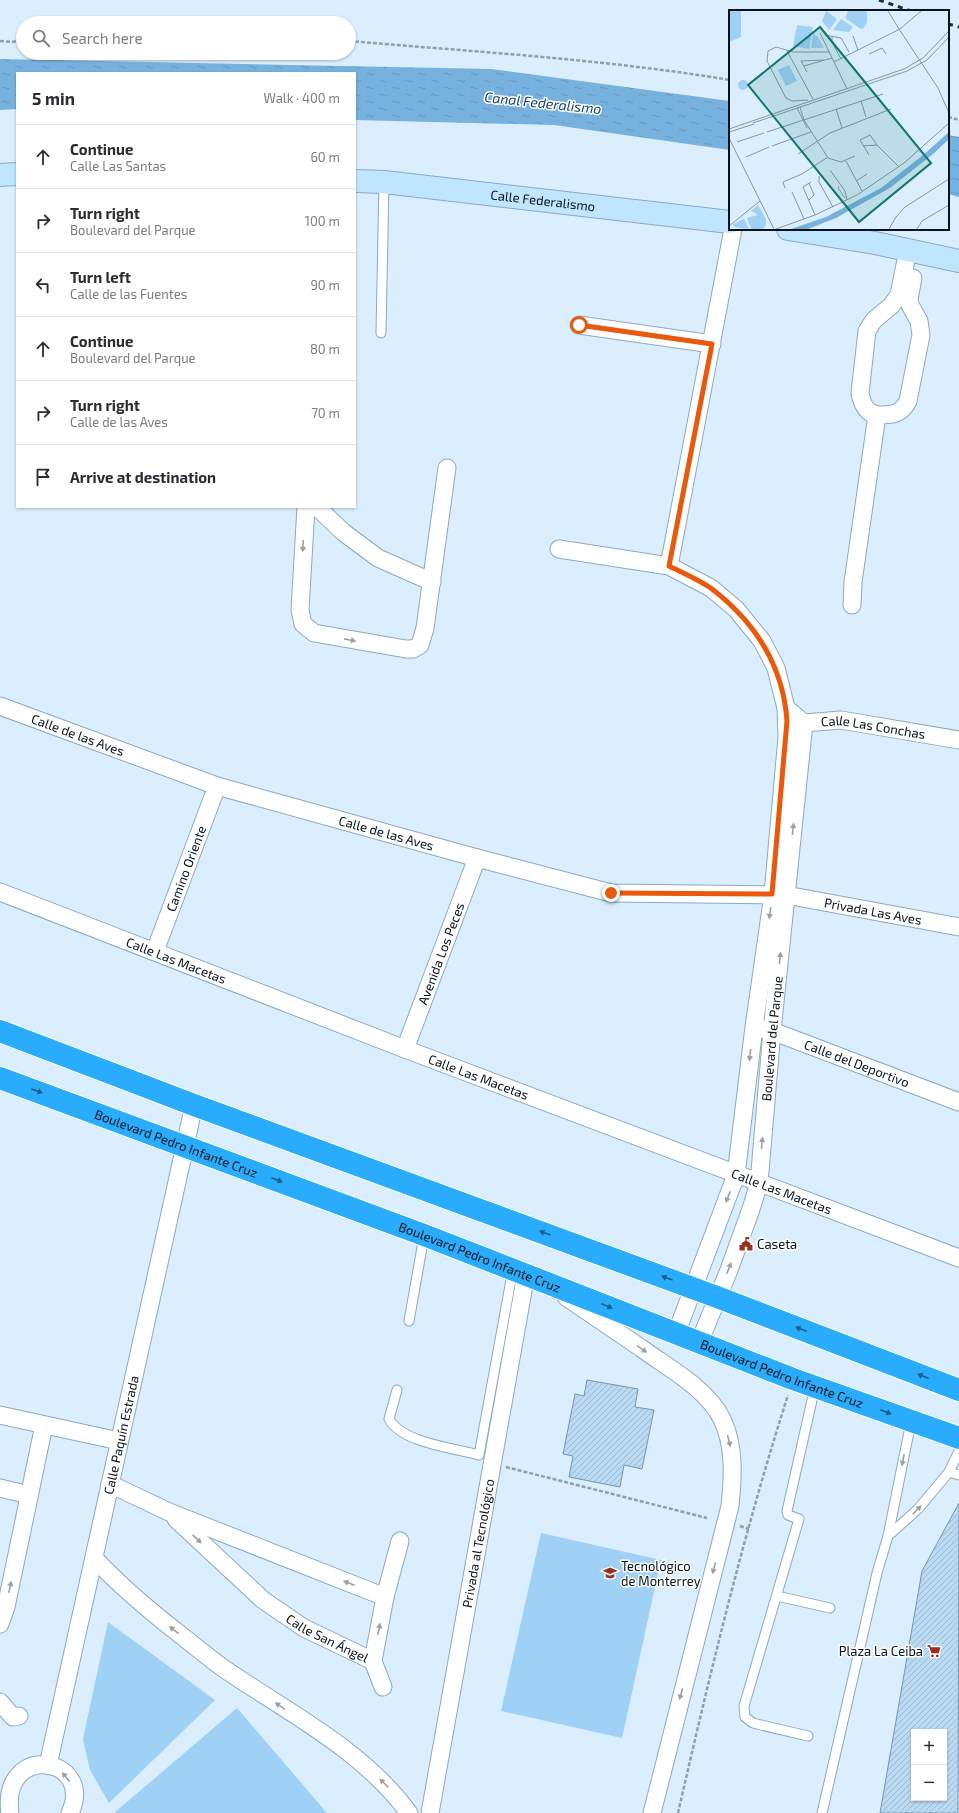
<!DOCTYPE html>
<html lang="en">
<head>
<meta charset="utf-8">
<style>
	:root { --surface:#fff; --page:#f2f2f3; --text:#2b2b33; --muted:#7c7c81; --line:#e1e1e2 }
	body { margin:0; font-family:"Exo 2",sans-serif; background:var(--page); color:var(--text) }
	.controls { position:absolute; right:12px; bottom:12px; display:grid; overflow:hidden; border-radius:0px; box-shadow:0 1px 3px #0004 }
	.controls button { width:36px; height:36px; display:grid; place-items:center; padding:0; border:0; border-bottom:1px solid var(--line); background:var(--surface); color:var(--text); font:20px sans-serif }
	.stop { position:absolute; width:12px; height:12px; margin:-9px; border:3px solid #ea580c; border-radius:50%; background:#fff }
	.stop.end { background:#ea580c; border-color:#fff; box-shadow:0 1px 4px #0008 }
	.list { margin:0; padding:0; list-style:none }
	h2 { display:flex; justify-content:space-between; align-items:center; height:52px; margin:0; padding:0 16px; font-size:17px }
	h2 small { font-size:13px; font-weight:400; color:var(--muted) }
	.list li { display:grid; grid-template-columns:26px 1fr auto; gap:12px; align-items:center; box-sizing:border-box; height:64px; padding:0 16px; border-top:1px solid var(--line) }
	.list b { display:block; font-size:15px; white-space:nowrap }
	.list p { margin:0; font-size:13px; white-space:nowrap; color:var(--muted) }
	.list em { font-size:13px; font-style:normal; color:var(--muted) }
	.icon { flex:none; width:22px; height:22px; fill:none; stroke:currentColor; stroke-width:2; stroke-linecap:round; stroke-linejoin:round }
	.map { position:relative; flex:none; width:959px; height:1813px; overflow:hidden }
	.search { position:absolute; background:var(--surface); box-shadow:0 1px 3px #0004; left:16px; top:16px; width:340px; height:44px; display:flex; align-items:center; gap:10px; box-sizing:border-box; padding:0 14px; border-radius:22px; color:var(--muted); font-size:15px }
	.panel { position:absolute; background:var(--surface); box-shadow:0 1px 3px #0004; left:16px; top:72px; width:340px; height:436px; border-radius:0px }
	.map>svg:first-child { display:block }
	.green { fill:#9fd0f6 }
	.water { fill:url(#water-ripples) }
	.building { fill:url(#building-hatch); stroke:#7594ac; fill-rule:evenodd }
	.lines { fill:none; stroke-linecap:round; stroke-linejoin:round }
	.lane-casing { stroke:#8aa9c2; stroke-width:11 }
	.street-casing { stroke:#8aa9c2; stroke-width:19 }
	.secondary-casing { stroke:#8aa9c2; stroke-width:24 }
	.highway-casing { stroke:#fff; stroke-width:24 }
	.path { stroke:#8f9fac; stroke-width:2.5; stroke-dasharray:4 2; stroke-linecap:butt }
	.lane { stroke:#fff; stroke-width:9 }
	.street { stroke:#fff; stroke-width:17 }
	.secondary { stroke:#bfe6fe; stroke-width:22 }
	.highway { stroke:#29acfb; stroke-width:22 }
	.rail { stroke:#222e37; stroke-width:3; stroke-dasharray:5 5; stroke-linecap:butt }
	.oneway { fill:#9ca0a3 }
	.oneway2 { fill:#185f8a }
	.route { stroke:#ea580c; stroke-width:5 }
	.labels { text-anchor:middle; stroke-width:3; stroke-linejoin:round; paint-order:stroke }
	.street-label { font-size:13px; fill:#07121a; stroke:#fff }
	.poi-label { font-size:13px; fill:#07121a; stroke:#fff; text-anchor:start }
	.water-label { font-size:14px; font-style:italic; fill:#154261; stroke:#fff }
	.inset-road { fill:none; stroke:#8696a3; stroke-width:1 }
	.view { fill:#0f766e; fill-opacity:0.15; stroke:#0f766e; stroke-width:2 }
	.inset-edge { fill:none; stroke:#07121a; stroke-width:2 }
</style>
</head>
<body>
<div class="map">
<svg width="959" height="1813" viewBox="0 0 959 1813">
	<defs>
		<pattern id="water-ripples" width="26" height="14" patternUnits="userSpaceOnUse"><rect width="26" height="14" fill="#77b2df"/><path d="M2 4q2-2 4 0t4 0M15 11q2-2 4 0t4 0" fill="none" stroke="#6598bf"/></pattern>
		<pattern id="building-hatch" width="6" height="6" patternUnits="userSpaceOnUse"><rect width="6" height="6" fill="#badaf3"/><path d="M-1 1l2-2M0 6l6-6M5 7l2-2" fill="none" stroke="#9ebad0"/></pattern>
	</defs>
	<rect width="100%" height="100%" fill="#dbeefe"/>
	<g class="green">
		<polygon points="541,1533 661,1560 622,1738 501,1711"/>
		<polygon points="108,1622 215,1700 109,1803 90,1770 83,1739"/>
		<polygon points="237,1708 327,1813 114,1813"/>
	</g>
	<g class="water">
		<polygon points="0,59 491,69 730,101 730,150 554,125 355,120 355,73 17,73 17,109 0,110"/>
		<polygon points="948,135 959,137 959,197 948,194"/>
	</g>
	<g class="building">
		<polygon points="587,1380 638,1389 635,1407 654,1410 642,1469 624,1465 620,1487 569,1477 573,1456 563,1454 575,1394 584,1396"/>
		<path d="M959,1503l-1,310h-78l42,-242zM914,1732h30v66h-30z"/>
	</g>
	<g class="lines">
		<g class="lane-casing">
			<g id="lane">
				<polyline points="381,333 384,182"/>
				<polyline points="409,1321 424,1236"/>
				<path d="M397,1390l-8,29c13,24 65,29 90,36l34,-186"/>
				<polyline points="949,1472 959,1451"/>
				<polyline points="888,1536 918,1509 949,1472 959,1475"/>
				<polyline points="777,1596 830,1608"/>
				<polyline points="808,1736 761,1725 753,1723 745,1717 744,1706 799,1519 788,1515 787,1511 815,1387"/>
				<polyline points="822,1813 877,1573 888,1536 911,1422"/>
			</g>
		</g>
		<g class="street-casing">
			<g id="street">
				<polyline points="579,325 712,344"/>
				<path d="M877,415c14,0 24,0 31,-14l13,-66 -2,-14 -9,-16 -1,-6 4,-21"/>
				<polyline points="306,507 300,610 303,624 314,633 406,649 413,649 420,645 425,628 447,468"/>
				<polyline points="317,507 343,532 378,558 432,582"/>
				<polyline points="559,549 669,566 711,588 736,609 762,641 776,668 786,708 787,737 773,894 754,1027 736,1175 676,1334"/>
				<polyline points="669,566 733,229"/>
				<path d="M852,605l1,-23 24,-167c-11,-2 -15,-11 -17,-22l7,-62 7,-11 17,-14 8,-11 9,-45"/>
				<path id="s1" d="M0,706l217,80 260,72 134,35 175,2 173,32"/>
				<path id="s2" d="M793,721l11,2 37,-3 118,20"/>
				<path id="s3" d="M0,892l405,157 554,209"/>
				<path id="s4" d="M155,951l62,-165"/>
				<path id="s5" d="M763,1029l9,2 187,71"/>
				<path id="s6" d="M405,1049l72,-191"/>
				<path d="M566,1297c25,17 50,34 75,51 27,20 66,40 81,71 13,27 11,58 8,87l-78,307"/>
				<path id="s7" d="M699,1343l30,-73 22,-61 8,-26 13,-152 32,-308 -18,-15"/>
				<polyline points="0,1415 119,1441"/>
				<polyline points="110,1484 169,1512 385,1597"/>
				<polyline points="0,1488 29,1495"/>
				<path id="s8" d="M176,1519l87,81 41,28 69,33"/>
				<path d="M94,1558c27,29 57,54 88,78 14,11 27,22 41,32 64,44 139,81 186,145"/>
				<polyline points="0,1624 6,1607 44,1425"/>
				<polyline points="373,1661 385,1597 400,1541"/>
				<polyline points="373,1661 383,1687"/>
				<polyline points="0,1702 13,1717 19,1716"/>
				<path id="s9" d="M48,1765l146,-660"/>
				<path d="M10,1813c-10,-71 86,-57 60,0"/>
				<path id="s10" d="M430,1813l96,-539"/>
			</g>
		</g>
		<g class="secondary-casing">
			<g id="secondary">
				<polyline points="0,175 17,174"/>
				<path id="s11" d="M355,181l29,1 346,40"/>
				<polyline points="788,229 875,243 959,261"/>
			</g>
		</g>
		<g class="highway-casing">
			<g id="highway">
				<polyline points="0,1031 194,1105 717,1297 959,1390"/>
				<path id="s12" d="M0,1078l424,157 369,144 166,59"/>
			</g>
		</g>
		<g class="path">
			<polyline points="0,41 12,42 23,40"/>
			<path d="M349,41c127,11 255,18 381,39"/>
			<polyline points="948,117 959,120"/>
			<polyline points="506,1467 707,1518"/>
			<polyline points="740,1526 749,1529"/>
			<path d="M678,1813c32,-140 66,-281 110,-418"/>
		</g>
		<use href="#lane" class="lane"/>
		<use href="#street" class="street"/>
		<use href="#secondary" class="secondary"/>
		<use href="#highway" class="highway"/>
		<g class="rail">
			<polyline points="879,0 911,11"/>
			<polyline points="948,24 959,27"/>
		</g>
	</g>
	<defs><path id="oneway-solid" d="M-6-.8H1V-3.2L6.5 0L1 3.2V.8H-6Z"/></defs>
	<g class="oneway">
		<use href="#oneway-solid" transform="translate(303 546) rotate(93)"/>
		<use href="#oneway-solid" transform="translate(350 640) rotate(11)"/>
		<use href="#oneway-solid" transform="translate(793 829) rotate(-84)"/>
		<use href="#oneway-solid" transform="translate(770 913) rotate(98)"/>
		<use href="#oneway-solid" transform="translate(780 958) rotate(-84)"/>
		<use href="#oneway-solid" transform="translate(750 1055) rotate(97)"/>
		<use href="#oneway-solid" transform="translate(762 1143) rotate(-85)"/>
		<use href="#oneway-solid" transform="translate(728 1197) rotate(111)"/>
		<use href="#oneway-solid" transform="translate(729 1268) rotate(-69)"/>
		<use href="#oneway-solid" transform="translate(642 1349) rotate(35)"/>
		<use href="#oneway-solid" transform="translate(729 1441) rotate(76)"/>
		<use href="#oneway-solid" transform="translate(903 1460) rotate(101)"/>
		<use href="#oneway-solid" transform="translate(917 1510) rotate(-46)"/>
		<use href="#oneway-solid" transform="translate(197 1539) rotate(44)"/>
		<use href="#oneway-solid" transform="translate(714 1568) rotate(105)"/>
		<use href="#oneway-solid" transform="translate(349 1583) rotate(-159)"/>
		<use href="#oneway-solid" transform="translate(10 1587) rotate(-78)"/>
		<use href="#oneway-solid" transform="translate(379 1629) rotate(-79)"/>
		<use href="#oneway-solid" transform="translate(174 1630) rotate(-142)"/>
		<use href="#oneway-solid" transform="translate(681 1694) rotate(105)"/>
		<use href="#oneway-solid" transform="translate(280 1706) rotate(-146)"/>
		<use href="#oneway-solid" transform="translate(66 1777) rotate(-130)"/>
		<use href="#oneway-solid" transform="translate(384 1783) rotate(-135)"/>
	</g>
	<g class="oneway2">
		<use href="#oneway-solid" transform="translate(37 1091) rotate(20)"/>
		<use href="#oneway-solid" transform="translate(277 1180) rotate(21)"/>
		<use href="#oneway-solid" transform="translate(545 1233) rotate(-160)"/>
		<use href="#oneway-solid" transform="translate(667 1278) rotate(-160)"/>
		<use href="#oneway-solid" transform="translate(607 1306) rotate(22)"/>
		<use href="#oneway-solid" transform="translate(801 1329) rotate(-159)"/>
		<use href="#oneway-solid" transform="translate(923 1376) rotate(-159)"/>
		<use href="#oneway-solid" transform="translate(886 1412) rotate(21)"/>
	</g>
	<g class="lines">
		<path class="route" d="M579,325l133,19 -43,222c14,7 31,14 43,23 44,34 71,76 75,132l-15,173 -161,-1"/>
	</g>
	<defs>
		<g id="civic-bare" transform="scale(1.08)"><path d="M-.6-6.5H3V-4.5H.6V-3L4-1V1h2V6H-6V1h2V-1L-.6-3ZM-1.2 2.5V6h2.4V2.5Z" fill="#9a301e" stroke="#fff" stroke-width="2.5" paint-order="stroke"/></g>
		<g id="university-bare" transform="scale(1.08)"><path d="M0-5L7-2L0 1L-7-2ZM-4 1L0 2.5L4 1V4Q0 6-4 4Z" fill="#9a301e" stroke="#fff" stroke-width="2.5" paint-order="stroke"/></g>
		<g id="supermarket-bare" transform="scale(1.08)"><path d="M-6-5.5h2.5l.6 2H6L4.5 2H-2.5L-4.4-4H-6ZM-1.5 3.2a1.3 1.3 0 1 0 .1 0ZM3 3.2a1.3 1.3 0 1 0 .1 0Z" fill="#9a301e" stroke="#fff" stroke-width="2.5" paint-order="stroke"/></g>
	</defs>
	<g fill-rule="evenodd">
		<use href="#civic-bare" x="746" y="1244"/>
		<use href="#university-bare" x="610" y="1573"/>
		<use href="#supermarket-bare" x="934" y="1651"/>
	</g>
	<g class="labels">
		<g class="street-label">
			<text dy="5" stroke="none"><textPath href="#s11" startOffset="189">Calle Federalismo</textPath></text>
			<text dy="5" stroke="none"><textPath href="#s2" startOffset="81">Calle Las Conchas</textPath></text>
			<text dy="5" stroke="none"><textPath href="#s1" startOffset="83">Calle de las Aves</textPath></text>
			<text dy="5" stroke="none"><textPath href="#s1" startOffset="407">Calle de las Aves</textPath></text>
			<text dy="5" stroke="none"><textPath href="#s4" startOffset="88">Camino Oriente</textPath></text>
			<text dy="5" stroke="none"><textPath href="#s1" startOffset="903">Privada Las Aves</textPath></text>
			<text dy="5" stroke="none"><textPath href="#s6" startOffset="102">Avenida Los Peces</textPath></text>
			<text dy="5" stroke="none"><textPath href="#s3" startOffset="189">Calle Las Macetas</textPath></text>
			<text dy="5" stroke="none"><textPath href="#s7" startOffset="316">Boulevard del Parque</textPath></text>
			<text dy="5" stroke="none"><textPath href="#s5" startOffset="100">Calle del Deportivo</textPath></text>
			<text dy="5" stroke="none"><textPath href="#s3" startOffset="513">Calle Las Macetas</textPath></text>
			<text dy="5" stroke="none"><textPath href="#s12" startOffset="188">Boulevard Pedro Infante Cruz</textPath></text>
			<text dy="5" stroke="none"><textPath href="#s3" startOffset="837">Calle Las Macetas</textPath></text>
			<text dy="5" stroke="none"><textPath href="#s12" startOffset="512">Boulevard Pedro Infante Cruz</textPath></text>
			<text dy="5" stroke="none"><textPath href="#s12" startOffset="836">Boulevard Pedro Infante Cruz</textPath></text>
			<text dy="5" stroke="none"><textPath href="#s9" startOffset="338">Calle Paquín Estrada</textPath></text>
			<text dy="5" stroke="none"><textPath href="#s10" startOffset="274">Privada al Tecnológico</textPath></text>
			<text dy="5" stroke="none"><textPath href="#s8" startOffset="194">Calle San Ángel</textPath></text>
		</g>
		<g class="poi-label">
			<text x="757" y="1249">Caseta</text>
			<text x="621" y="1571">Tecnológico<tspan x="621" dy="15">de Monterrey</tspan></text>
			<text x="923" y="1656" text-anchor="end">Plaza La Ceiba</text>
		</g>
		<g class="water-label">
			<text transform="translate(543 103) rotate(6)" y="5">Canal Federalismo</text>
		</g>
	</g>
	<g transform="translate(729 10)">
		<rect width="220" height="220" fill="#dbeefe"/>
		<path d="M0,1h12v26l-12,5zM97,1l11,8 -8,11 -7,-9zM119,1h19v11l-3,6 -3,1 -16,-11zM112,9l12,8 -4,5 -16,-2zM68,15l16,2 -4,22 -16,-3zM84,24l5,3 6,11h-13zM60,55l8,16 -11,5 -8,-16zM9 75a5 5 0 1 1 10 0a5 5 0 1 1-10 0ZM29,195l8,14v6l-3,4h-12l-4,-11 11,-3 -7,-4zM15,209l5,10 -15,-2 -1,-3z" fill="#9fd0f6"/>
		<path d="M220,122v7l-16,15 -43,34 -54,30 -28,11h-17l35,-12 55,-29 41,-32z" fill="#77b2df"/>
		<path class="inset-road" d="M159,1l11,18M170,19l39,59 11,25M91,23l27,56M96,25l16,3 8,14M103,26v6l9,17M124,26l5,14M58,41l26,48M140,44l13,-6 4,6M72,51l23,-1M72,51l6,11M105,52l66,-33 21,-18M75,56l28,-8M79,90l-16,1 -6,-3 -19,-37 1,-10 8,-4 17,5h36M132,91l5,16M71,97l4,13 24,38 13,4 14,-6M68,98l10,20M107,99l6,19M24,113l154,-52 20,-11 22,-23M0,119l175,-60 19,-11 26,-27M0,122l25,-8M38,122l116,-38M0,128l45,91M8,132l27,-9M43,136l39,-14M134,136l14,-1 22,22M69,144l32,-21 61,-24M140,145l-9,-15 10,-5 7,10M17,147l23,-10M117,151l16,30M101,160l15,21 2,9M90,166v6l14,25M127,171l11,-7M82,172l-8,5 12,28M110,176l-1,2 7,10M56,178l-2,-6 19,-8 26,-17M63,182l12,27M80,190l5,-5 -5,-12M0,216l31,-25M47,219l39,-14 42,-20 47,-32 45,-40M160,219l7,-12 9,-10 44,-28M188,219l5,-8 27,-16"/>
		<path class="view" d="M91,17l111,136 -72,59 -111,-137z"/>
		<rect width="220" height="220" class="inset-edge"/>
	</g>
</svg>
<div class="controls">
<button>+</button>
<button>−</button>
</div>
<div class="stop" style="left:579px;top:325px"></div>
<div class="stop end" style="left:611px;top:893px"></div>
<div class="search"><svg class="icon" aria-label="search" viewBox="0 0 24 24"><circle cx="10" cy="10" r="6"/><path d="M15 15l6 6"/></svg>Search here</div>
<section class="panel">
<h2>5 min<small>Walk · 400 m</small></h2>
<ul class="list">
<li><svg class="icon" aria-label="ahead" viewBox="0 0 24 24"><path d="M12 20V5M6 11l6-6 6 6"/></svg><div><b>Continue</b><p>Calle Las Santas</p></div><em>60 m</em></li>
<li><svg class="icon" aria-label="right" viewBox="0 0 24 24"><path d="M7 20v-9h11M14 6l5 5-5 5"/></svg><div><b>Turn right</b><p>Boulevard del Parque</p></div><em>100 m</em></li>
<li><svg class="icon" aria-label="left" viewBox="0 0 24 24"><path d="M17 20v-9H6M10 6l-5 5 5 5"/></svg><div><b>Turn left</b><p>Calle de las Fuentes</p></div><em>90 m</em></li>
<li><svg class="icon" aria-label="ahead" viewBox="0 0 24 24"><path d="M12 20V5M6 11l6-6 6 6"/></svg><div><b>Continue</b><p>Boulevard del Parque</p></div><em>80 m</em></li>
<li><svg class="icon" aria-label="right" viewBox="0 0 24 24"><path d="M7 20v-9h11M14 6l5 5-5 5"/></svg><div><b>Turn right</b><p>Calle de las Aves</p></div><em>70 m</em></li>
<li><svg class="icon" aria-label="arrive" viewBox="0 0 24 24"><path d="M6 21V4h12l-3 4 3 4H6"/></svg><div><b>Arrive at destination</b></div></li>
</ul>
</section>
</div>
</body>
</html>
